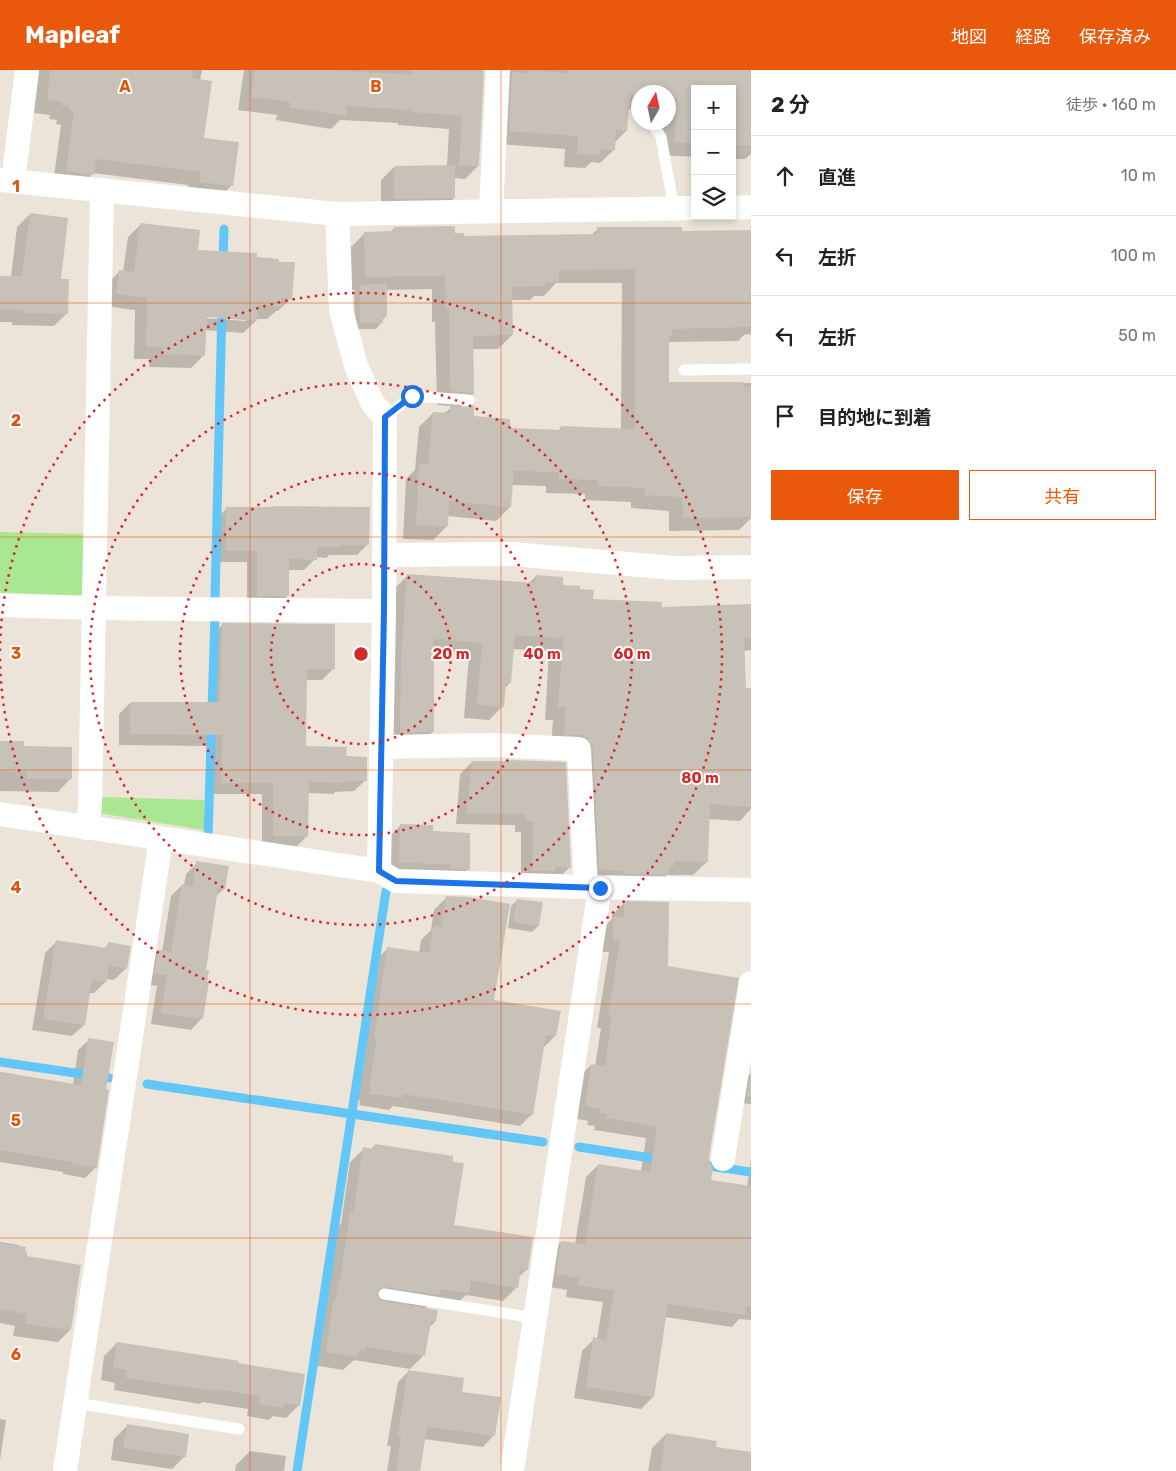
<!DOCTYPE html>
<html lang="ja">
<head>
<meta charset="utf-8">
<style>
	:root { --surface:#fff; --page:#f6f6f6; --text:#222; --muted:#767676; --line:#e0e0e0; --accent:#ea580c }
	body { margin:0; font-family:Rubik,"Noto Sans JP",sans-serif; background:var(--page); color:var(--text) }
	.controls { position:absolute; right:15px; top:15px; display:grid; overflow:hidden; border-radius:0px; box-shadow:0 2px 8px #0003 }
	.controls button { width:45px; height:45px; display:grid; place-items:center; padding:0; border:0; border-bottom:1px solid var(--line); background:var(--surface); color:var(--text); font:25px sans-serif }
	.compass { position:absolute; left:631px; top:15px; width:45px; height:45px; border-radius:50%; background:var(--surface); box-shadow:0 2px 8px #0003; rotate:9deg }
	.stop { position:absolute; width:15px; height:15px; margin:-11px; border:4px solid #1a73e8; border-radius:50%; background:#fff }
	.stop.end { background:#1a73e8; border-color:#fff; box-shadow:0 1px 5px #0008 }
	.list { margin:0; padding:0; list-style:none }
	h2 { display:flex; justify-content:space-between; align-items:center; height:65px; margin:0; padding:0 20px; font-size:21px }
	h2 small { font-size:16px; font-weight:400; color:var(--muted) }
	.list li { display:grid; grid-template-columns:32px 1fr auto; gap:15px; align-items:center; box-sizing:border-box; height:80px; padding:0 20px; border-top:1px solid var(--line) }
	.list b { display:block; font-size:19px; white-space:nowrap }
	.list em { font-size:16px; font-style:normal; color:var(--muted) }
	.actions { display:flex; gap:10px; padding:15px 20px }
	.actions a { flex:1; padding:11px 0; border:1px solid var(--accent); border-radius:0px; text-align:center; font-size:18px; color:var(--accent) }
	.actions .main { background:var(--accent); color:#fff }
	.icon { flex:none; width:28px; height:28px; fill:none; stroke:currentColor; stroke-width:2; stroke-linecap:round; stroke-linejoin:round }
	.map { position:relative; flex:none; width:751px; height:1401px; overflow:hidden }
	header { display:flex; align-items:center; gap:30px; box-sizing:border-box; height:70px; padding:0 25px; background:var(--accent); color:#fff }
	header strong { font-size:24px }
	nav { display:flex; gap:28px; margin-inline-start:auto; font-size:18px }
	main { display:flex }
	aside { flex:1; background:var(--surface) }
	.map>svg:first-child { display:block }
	.green { fill:#a9e790 }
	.shadow { fill:#0003; fill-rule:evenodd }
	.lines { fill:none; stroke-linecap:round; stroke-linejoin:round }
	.stream { stroke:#62c7f7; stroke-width:9 }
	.building { fill:#c7c1b8 }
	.service { stroke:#fff; stroke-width:11 }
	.minor { stroke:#fff; stroke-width:24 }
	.route { stroke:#1a73e8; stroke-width:6 }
	.grid { fill:none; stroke:#de570d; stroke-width:1; stroke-opacity:0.55 }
	.ring { fill:none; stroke:#d62828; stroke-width:2.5; stroke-dasharray:2.5 5 }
	.grid-label { font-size:16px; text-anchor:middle; font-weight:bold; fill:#de570d; stroke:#fff; stroke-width:4; stroke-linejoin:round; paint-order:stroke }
	.centre { fill:#d62828; stroke:#fff; stroke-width:2.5 }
	.ring-label { font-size:15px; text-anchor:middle; font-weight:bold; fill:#d62828; stroke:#fff; stroke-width:4; stroke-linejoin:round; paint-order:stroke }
</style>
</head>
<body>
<header>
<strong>Mapleaf</strong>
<nav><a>地図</a><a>経路</a><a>保存済み</a></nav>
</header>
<main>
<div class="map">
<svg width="751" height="1401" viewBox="0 0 751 1401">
	<rect width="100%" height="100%" fill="#ece4d8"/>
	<g class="green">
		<polygon points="0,462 84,464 82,524 77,530 0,528"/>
		<polygon points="99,727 204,730 204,760 98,743"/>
	</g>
	<g class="shadow">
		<polygon points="39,0 202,0 200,11 203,69 231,116 218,129 186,125 188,115 93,103 80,117 53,114 61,55 56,54 57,50 49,49 50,45 34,43"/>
		<polygon points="244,0 483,0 478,96 465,109 454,108 454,128 441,141 381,142 381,110 394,97 447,96 449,59 398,55 398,53 340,50 331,59 276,50 277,45 238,40"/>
		<polygon points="487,0 751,0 751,84 745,89 732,89 732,19 695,19 695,87 661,85 663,52 668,52 668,22 638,22 638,40 628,39 626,61 614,73 614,80 600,93 591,92 585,98 564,97 565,79 496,74"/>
		<polygon points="30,144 59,210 67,243 54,256 12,255 12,252 0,252 0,207 11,207 17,157"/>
		<path d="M141,154l55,27 60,8 35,39 -13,13h-2l-9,8h-11v2l-13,12 -38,-3 -1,25 -13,13 -42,-1 1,-8h-16l1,-49 -31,-4 3,-22 13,-13 3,1 5,-35zM201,246l45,3v2l-46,-3z"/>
		<path d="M394,158l60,7 9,2 128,-2 7,-6 83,3 70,-1v103l-7,1 -6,6 -71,1 1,42 83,-1v135l-12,12 -70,1v-20l-38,-3v-6l-46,-2v-6l-39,-1v-7l-34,-1 -2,22 -14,14 -48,-5 -1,10 -14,14 -30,-1 3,-60 9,-9 4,-43 14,-14 11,1 9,-8 -16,-1 -2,-83h-3v-33l-47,1 1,26 -4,4v2l-6,7h-21l-1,-37 2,-2h-4l-1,-43 14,-14h25zM556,213h66l-1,147 -60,-3 -3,4 -50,-2 -35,-12 -14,-9 14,-14 -1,-45h26l14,-14 -1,-35h19l4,-4h10z"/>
		<polygon points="227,438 368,474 357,485 329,485 326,488 315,487 315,489 304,500 288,500 287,526 276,537 247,536 247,492 216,492 216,449"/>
		<polygon points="408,505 528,514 536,506 561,516 578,521 592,531 660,538 751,535 751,580 744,581 745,619 751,620 751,739 740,751 708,749 707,792 693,805 667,805 654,818 586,812 579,692 551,678 553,650 545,650 549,581 513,579 510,613 505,618 503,636 489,650 464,648 469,586 433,584 432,662 419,676 387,676 394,519"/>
		<polygon points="223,554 333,599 322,610 305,610 305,677 345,688 366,710 354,721 335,722 334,724 307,723 307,766 295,778 262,777 262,724 210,724 211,676 119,675 119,644 130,633 210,634 211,566"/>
		<polygon points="0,672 23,677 70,709 58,722 0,721"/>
		<polygon points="472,692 509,692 570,797 558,809 521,812 521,762 515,762 515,755 456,754 460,704"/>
		<polygon points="400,756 431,762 468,799 456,812 387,805 387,769"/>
		<polygon points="197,793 224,819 216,826 205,901 202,948 191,960 151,954 157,916 144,914 147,892 158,881 162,882 171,826 182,815 184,815 186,804"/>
		<polygon points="446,828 493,931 555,966 542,979 532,1044 520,1056 393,1036 389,1040 359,1035 360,1031 358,1030 366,980 363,979 376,890 388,878 419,883 421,870 431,860 434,840"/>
		<polygon points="518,830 538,856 532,862 508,858 511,836"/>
		<polygon points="624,833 667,898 708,1087 710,1111 747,1117 751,1089 751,1250 739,1249 732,1257 665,1247 653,1327 641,1339 574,1328 582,1281 594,1269 597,1269 603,1232 566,1227 567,1220 544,1216 549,1184 561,1172 575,1174 586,1107 598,1095 641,1101 646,1068 594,1060 595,1056 587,1055 588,1051 573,1048 579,1007 591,995 595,996 601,958 597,958 609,882 601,882 601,860 612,849 612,845"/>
		<polygon points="57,871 104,879 109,874 126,898 114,910 106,909 106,911 94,923 89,923 84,955 72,966 32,960 45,883"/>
		<polygon points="89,970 105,1020 96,1097 85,1108 63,1104 63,1102 0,1092 0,1002 15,1004 14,1006 73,1015 78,980"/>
		<polygon points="751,1003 751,1034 741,1033 745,1009"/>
		<polygon points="375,1075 452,1156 527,1199 518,1208 517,1217 503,1231 466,1225 454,1236 431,1232 424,1239 435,1252 428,1258 424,1285 410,1299 354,1290 343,1300 313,1295 320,1247 322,1245 325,1225 327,1223 336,1158 341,1154 350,1092 364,1079 370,1080"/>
		<polygon points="0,1172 19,1175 19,1177 70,1260 58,1272 13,1266 15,1256 0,1253"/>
		<polygon points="117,1273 237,1294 299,1335 286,1348 273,1346 269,1350 247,1346 248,1339 202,1332 200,1334 114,1320 115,1313 101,1310 104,1286"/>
		<polygon points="409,1301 461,1323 494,1365 483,1377 424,1369 419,1401 387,1401 391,1376 387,1376 398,1312"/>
		<polygon points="0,1349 6,1350 0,1390"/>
		<polygon points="127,1356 185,1386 172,1399 111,1390 114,1369"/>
		<polygon points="666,1364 715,1378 734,1401 648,1401 652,1378"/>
		<polygon points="250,1381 286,1386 284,1401 235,1401 236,1395"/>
	</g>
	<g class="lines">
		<g class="stream">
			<polyline points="223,191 224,159"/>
			<polyline points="215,530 222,237"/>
			<polyline points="208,766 215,546"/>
			<polyline points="0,992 109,1008"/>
			<polyline points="147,1014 543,1072"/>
			<polyline points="579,1077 664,1090"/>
			<polyline points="702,1095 751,1102"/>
			<polyline points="297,1401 386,821"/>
		</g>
	</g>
	<g class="building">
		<polygon points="50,0 193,0 192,8 212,11 204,68 239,72 233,116 199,112 201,102 96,89 94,105 66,101 74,41 69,41 70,37 62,36 62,32 47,30"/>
		<polygon points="255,0 333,0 413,5 413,0 484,1 479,96 459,95 462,46 411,42 411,40 347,36 346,46 289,37 290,32 251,27"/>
		<polygon points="530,0 568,3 568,0 751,0 751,76 732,75 732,19 695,19 695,73 674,72 677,28 668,28 668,22 638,22 638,26 630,25 627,61 616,60 615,80 600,79 600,85 577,84 578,66 509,61 512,2 530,3"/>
		<polygon points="455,95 455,128 394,129 394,96"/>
		<polygon points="30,143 68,148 61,209 69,209 68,244 24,243 24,240 0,239 0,206 22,206"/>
		<polygon points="140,153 200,160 198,180 257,183 257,187 279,189 279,192 295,192 292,229 281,228 281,237 258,235 257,251 207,247 205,286 162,284 162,277 146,277 147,228 116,224 119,200 134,202"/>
		<polygon points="455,156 455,163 464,163 464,166 597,164 597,157 682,157 682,161 751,160 751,257 672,259 672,265 669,265 669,312 743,312 743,317 751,317 751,447 683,448 682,427 644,425 645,418 598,416 598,410 559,409 559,402 514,401 511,437 449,431 448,456 416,455 419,394 428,394 433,342 450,343 450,336 468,337 474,335 474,346 510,349 510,358 561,360 561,356 635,359 635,199 559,200 559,212 545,212 545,216 512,217 513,265 473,266 474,325 470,323 450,321 449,239 446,239 445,206 365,207 364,162 394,161 394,157"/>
		<polygon points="387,214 387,246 383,247 383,253 360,253 360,215"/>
		<polygon points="273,436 370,437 369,475 339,475 339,477 317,477 317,490 289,489 289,526 257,526 257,481 226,481 226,437 273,437"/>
		<polygon points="407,504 535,513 536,505 563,507 563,515 580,516 580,519 594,520 593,529 662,532 662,537 751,534 751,568 744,568 746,618 751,618 751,737 710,734 708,792 674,791 674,796 669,796 669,805 623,804 623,801 599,799 593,678 590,672 586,667 580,665 564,665 566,637 558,637 563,568 515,565 511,613 506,613 504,637 477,635 482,573 434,569 434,662 400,663 401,589"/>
		<polygon points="222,553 335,554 335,599 307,599 306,676 347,677 346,686 367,687 367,711 346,711 346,713 309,712 308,767 273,766 273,713 221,713 222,665 130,664 130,632 220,632"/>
		<polygon points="0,671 24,671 24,676 72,677 72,709 27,709 27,702 0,701"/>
		<polygon points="510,690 566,692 571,798 555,797 555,801 532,801 533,751 526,751 526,744 467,743 472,691 510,691"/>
		<polygon points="400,754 433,755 433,761 470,763 470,800 450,799 450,794 399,793"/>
		<polygon points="196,791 229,796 225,819 218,818 206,900 209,900 207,912 209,912 203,949 161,943 167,905 154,903 158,880 171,882 182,814 193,816"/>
		<polygon points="446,826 469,827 510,834 494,930 561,941 556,966 546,965 533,1045 403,1024 402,1028 370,1024 371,1019 369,1018 377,968 374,968 387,877 429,883 433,856 441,857"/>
		<polygon points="517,829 543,832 539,856 513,852"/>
		<polygon points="624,831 669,832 668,896 739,908 709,1087 710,1093 713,1098 711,1110 751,1116 751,1237 746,1236 745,1245 668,1234 654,1327 586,1317 593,1267 606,1270 614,1221 577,1215 579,1208 556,1204 561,1171 585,1174 598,1094 650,1102 657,1057 606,1048 607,1044 599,1043 600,1039 585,1036 591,994 605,996 612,946 608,946 620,870 613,870 613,847 624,847"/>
		<polygon points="56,870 107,878 108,872 131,876 127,899 109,896 107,912 92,910 85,955 43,949"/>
		<polygon points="88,968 114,972 106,1019 109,1020 97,1098 72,1094 73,1092 0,1080 0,1002 81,1015"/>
		<polygon points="751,1001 751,1027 747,1027"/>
		<polygon points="375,1074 453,1086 453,1092 464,1093 454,1155 533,1167 528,1200 521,1199 518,1218 471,1210 469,1223 441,1219 440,1225 385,1217 379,1219 377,1226 382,1231 438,1240 436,1252 431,1251 425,1286 366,1277 365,1281 359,1280 358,1287 326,1282 333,1232 335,1232 339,1210 340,1210 350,1143 353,1144 363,1077 374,1079"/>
		<polygon points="0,1173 26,1177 25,1181 27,1181 27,1186 81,1195 71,1260 25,1254 27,1244 0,1239"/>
		<polygon points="117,1272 239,1291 238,1293 305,1304 300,1336 284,1333 283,1338 259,1334 260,1326 214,1319 214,1321 126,1308 127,1300 113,1298"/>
		<polygon points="408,1300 464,1308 462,1322 501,1327 495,1366 427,1357 420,1401 396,1401 401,1365 398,1365"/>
		<polygon points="127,1354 189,1364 186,1387 123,1378"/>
		<polygon points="666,1363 717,1371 716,1377 751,1382 751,1401 660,1401"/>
	</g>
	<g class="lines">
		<g class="service">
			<polyline points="651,52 661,67 674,139"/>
			<polyline points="684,300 751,299"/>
			<polyline points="385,347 412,326 469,330"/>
			<polyline points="384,1224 535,1248"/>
			<polyline points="76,1333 239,1359"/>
		</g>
		<g class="minor">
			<polyline points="0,110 337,144 695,138"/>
			<polyline points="13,111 27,0"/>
			<polyline points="732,138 751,137"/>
			<polyline points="491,141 498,0"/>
			<polyline points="337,144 341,240 356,296 373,334 385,347 384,541 379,801"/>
			<polyline points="384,485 512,484 674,498 751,497"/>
			<polyline points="0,535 95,538 384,541"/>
			<polyline points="381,677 493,675 579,679 586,817"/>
			<polyline points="0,744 379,801 396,811 586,817 751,820"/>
			<polyline points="87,758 90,738 102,120"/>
			<polyline points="723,1089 751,913"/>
			<polyline points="65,1401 161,769"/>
			<polyline points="512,1401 600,818"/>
		</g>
	</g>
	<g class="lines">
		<polyline class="route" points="412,326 385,347 384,540 379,801 396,811 600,818"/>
	</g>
	<path class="grid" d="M250,0v1401M501,0v1401M0,233h751M0,467h751M0,700h751M0,934h751M0,1168h751"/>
	<g class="ring">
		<circle cx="361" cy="584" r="90"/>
		<circle cx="361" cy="584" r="181"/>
		<circle cx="361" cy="584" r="271"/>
		<path d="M0 581A361 361 0 1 1 0 587"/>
	</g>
	<g class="grid-label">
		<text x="125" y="22">A</text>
		<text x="376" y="22">B</text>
		<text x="16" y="122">1</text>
		<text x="16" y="356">2</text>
		<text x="16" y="589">3</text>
		<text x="16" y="823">4</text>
		<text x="16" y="1056">5</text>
		<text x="16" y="1290">6</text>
	</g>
	<circle cx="361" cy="584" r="8" class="centre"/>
	<g class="ring-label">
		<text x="451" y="589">20 m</text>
		<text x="542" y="589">40 m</text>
		<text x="632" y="589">60 m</text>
		<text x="700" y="713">80 m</text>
	</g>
</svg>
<div class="controls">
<button>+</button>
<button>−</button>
<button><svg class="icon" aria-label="layers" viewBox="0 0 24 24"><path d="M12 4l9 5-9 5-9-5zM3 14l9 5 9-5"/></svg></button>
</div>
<svg class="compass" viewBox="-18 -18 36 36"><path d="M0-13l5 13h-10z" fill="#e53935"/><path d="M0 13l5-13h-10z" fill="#767676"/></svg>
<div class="stop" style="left:412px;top:326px"></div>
<div class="stop end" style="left:600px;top:818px"></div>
</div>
<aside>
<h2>2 分<small>徒歩 · 160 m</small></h2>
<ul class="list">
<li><svg class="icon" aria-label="ahead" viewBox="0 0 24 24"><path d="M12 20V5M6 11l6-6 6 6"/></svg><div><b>直進</b></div><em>10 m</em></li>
<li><svg class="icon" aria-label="left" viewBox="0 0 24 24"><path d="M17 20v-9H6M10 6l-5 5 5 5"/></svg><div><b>左折</b></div><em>100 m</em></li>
<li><svg class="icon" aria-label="left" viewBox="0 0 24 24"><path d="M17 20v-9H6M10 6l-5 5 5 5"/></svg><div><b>左折</b></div><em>50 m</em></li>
<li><svg class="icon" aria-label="arrive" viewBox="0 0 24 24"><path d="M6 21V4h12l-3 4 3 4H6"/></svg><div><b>目的地に到着</b></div></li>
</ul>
<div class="actions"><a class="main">保存</a><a>共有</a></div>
</aside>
</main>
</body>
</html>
